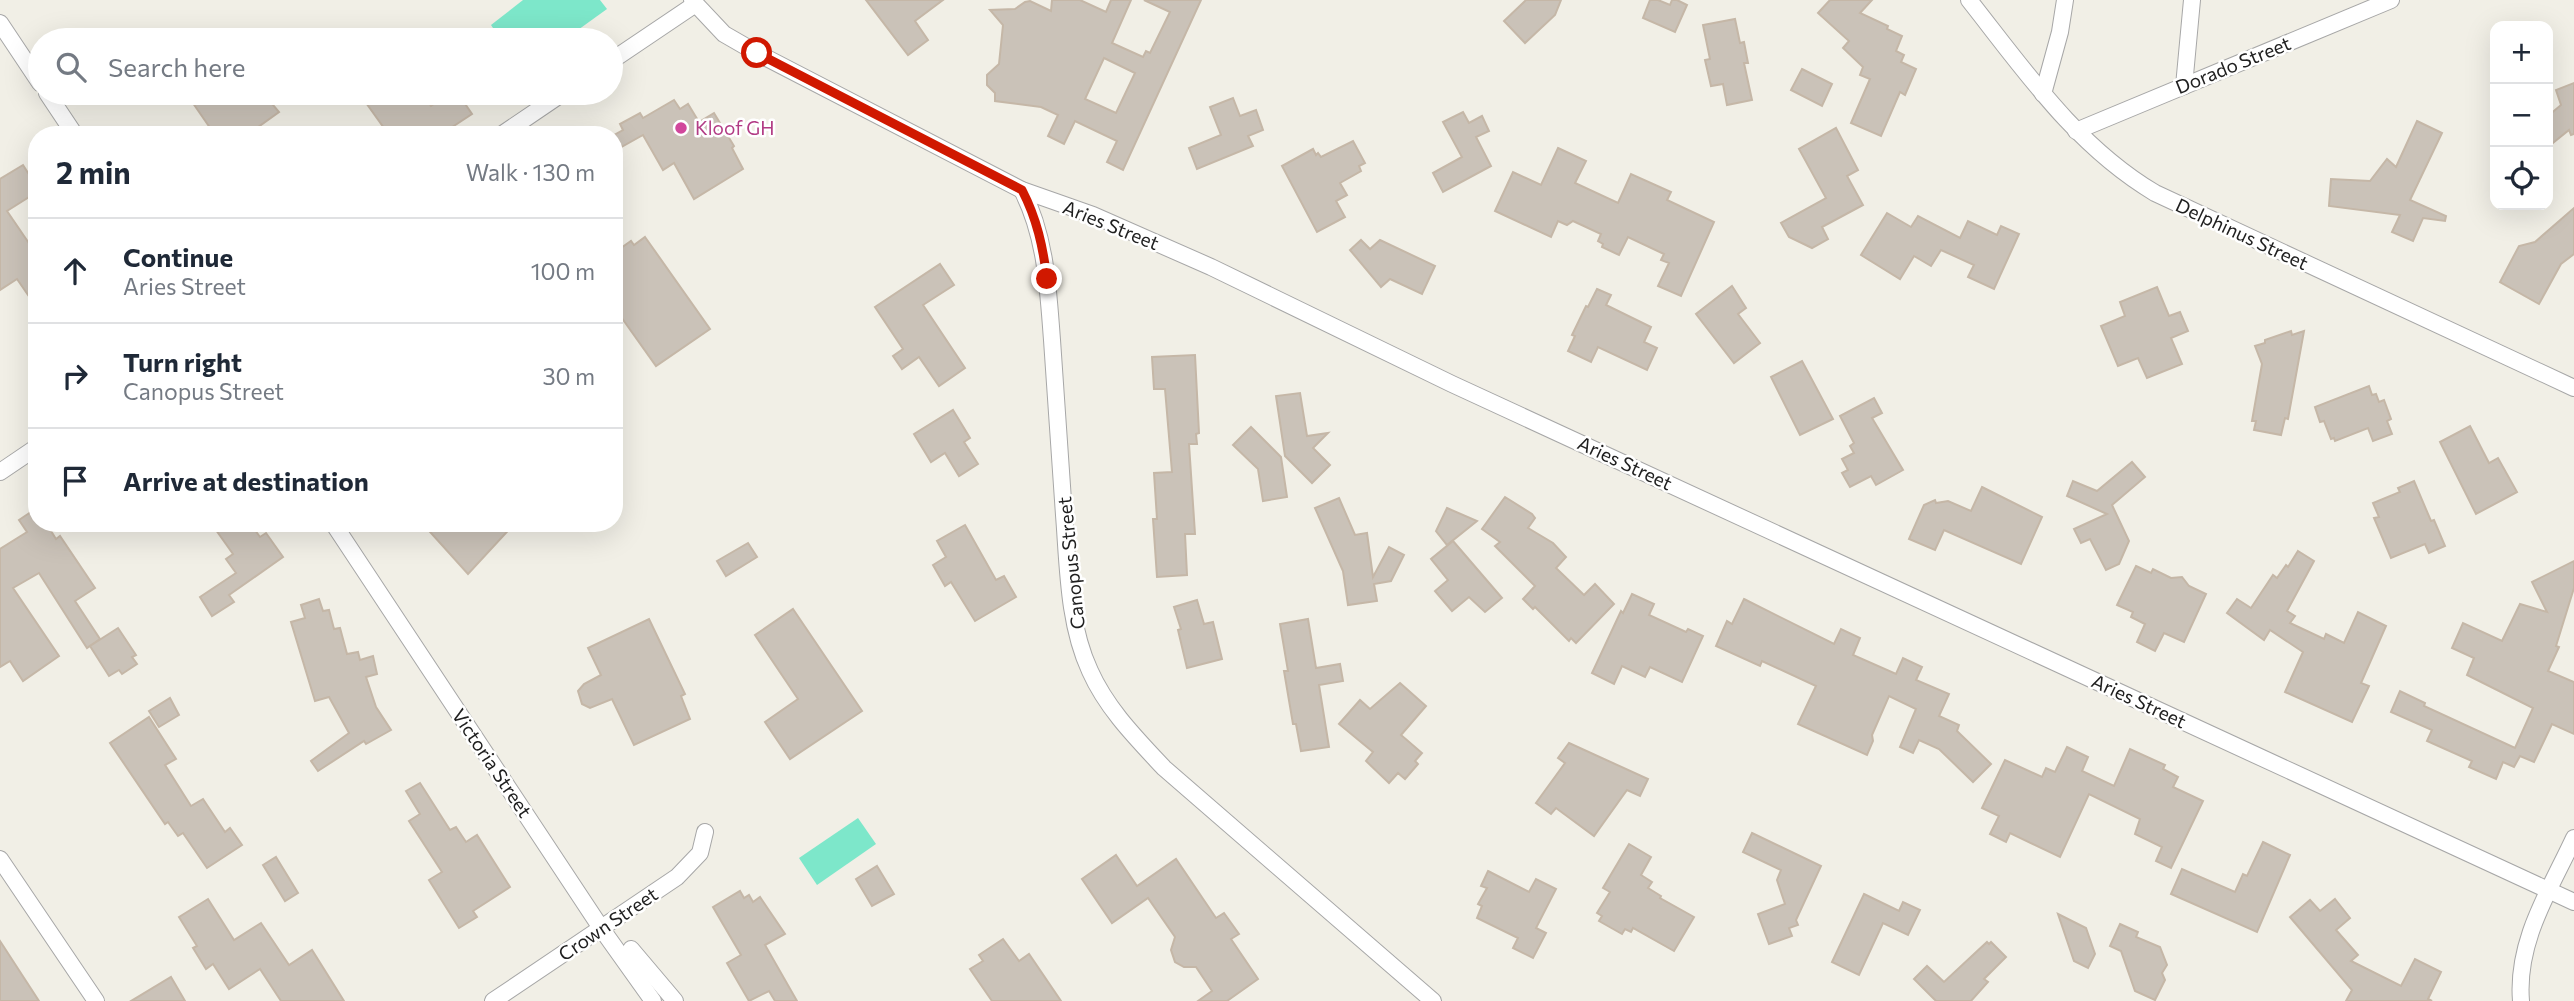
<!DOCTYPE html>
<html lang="en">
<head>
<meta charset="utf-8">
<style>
	:root { --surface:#fff; --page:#f6f6f7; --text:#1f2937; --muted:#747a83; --line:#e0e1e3 }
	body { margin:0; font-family:Commissioner,sans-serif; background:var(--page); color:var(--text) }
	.controls { position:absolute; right:21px; top:21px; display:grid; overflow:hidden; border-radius:14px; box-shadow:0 7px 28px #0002 }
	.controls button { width:63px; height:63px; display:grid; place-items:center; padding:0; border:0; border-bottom:2px solid var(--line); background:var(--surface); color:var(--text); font:35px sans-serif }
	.stop { position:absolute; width:21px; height:21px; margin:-16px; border:5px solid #d01800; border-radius:50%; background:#fff }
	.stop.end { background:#d01800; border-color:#fff; box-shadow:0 2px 7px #0008 }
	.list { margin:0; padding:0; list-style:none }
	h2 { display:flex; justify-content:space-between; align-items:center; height:91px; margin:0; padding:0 28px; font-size:30px }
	h2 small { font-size:23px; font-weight:400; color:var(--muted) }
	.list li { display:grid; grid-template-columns:46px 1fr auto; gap:21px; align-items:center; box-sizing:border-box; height:105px; padding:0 28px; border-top:2px solid var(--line) }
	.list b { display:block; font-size:26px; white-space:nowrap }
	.list p { margin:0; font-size:23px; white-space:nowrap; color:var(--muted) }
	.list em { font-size:23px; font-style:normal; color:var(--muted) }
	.icon { flex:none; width:38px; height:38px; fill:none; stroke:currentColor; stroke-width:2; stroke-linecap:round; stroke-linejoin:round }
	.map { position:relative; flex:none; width:2574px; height:1001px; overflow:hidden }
	.search { position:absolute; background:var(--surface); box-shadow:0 7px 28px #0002; left:28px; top:28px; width:595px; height:77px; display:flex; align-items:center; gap:18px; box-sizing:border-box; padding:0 24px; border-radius:38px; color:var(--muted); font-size:26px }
	.panel { position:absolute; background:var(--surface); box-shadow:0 7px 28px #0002; left:28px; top:126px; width:595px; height:406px; border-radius:28px }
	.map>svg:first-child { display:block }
	.pitch { fill:#7de7ca }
	.building { fill:#cac2b8; stroke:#c5b7a7; stroke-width:2; fill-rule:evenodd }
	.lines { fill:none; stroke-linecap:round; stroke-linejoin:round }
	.minor-casing { stroke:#a7a7a7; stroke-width:18 }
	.minor { stroke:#fff; stroke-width:16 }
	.route { stroke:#d01800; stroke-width:9 }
	.hotel-dot { fill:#d1479c; stroke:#fff; stroke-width:2.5 }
	.labels { text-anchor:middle; stroke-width:5; stroke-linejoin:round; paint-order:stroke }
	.street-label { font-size:19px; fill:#202020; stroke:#fff }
	.hotel-label { font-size:19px; fill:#b23c85; stroke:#fff; text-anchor:start }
</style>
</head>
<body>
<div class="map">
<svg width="2574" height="1001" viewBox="0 0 2574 1001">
	<rect width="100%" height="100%" fill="#f1efe6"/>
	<g class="pitch">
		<polygon points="523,0 600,0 607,9 564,40 501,40 491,25"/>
		<polygon points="858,818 876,844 817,885 799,858"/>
	</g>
	<g class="building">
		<polygon points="866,0 943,0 915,21 928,40 908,55"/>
		<path d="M1052,0h28l26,12 5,-12h20l-19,43 31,14 3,-6 4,2 20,-41 -26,-12h57l-78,170 -16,-8 10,-21 -42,-20 -11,23 -16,-8 10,-21 -17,-8 -46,-6v-8l-8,-8v-10l12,-11 4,-39 -13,-15 25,-1 10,-7 5,-1 21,10zM1104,58l31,15 -19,40 -31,-14z"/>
		<polygon points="1526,0 1561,0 1555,15 1525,43 1504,21"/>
		<polygon points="1650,0 1658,0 1670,5 1672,0 1677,0 1687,5 1675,32 1643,18"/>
		<polygon points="1830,0 1872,0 1860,13 1888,26 1887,29 1902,36 1896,51 1904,55 1901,62 1916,69 1905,95 1900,92 1881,136 1851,123 1870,79 1860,75 1863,67 1843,48 1849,41 1818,13"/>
		<polygon points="1735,19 1740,43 1744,42 1748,63 1744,63 1752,100 1727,105 1723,84 1711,86 1705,60 1710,59 1703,25"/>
		<polygon points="1802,69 1832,84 1822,106 1791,90"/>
		<polygon points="2574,83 2574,134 2571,135 2569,130 2548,147 2548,116 2561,105 2556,90"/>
		<polygon points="186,93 290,93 273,105 279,112 247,135 215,135"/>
		<polygon points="359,93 421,93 431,106 448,94 452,101 459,95 472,114 440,135 389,135"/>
		<polygon points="1233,98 1240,116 1256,110 1263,130 1248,136 1253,146 1197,169 1189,148 1221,135 1210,107"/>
		<polygon points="674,100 680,109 688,104 699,122 714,113 734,146 732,148 743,169 694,199 674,163 663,170 643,135 616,150 614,148 614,135 623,130 620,124 640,113 643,118"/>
		<polygon points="1463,112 1469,123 1482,116 1489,131 1476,137 1491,166 1443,192 1433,173 1462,157 1443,122"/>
		<polygon points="2417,121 2442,133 2410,200 2446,216 2445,221 2423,218 2413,241 2392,232 2400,215 2329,206 2331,179 2370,181 2387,159 2396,167"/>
		<polygon points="1836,128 1858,170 1847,176 1863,205 1822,227 1828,239 1812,248 1789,237 1781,223 1826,198 1799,149"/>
		<polygon points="1353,141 1365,163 1359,166 1361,171 1340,183 1347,195 1336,201 1345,217 1317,232 1282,166 1313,149 1316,155 1318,153 1321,157"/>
		<polygon points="1558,148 1586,161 1575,183 1618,203 1631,174 1671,192 1667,200 1714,222 1681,296 1658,286 1669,263 1661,260 1664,254 1628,237 1619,255 1602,247 1603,244 1598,241 1601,234 1573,221 1567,225 1558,221 1551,237 1495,211 1513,172 1541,185"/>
		<polygon points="23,165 37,187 37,192 7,211 37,255 37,308 17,279 0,290 0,179"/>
		<polygon points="2574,208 2574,254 2561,264 2539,304 2500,282 2519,246 2535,242"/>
		<polygon points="1887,213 1911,227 1918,216 1960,238 1968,221 1997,235 2001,226 2019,234 1994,289 1968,277 1974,265 1941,250 1931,266 1914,256 1900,279 1861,255"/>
		<polygon points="645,237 710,329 656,366 614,307 614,253 631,241 634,245"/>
		<polygon points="1361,240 1370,249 1380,240 1435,266 1422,294 1390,279 1381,287 1350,250"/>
		<polygon points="940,264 954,285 923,305 965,368 939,386 919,357 902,369 893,356 903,349 875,307"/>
		<polygon points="1732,286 1746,308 1738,314 1760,343 1734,363 1696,314"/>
		<polygon points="2157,287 2169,316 2180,312 2188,331 2171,338 2182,364 2147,378 2138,358 2118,366 2101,326 2125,316 2120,302"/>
		<polygon points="1597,289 1611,295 1606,305 1651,327 1644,342 1657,348 1647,370 1598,347 1591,362 1568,351 1575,336 1572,335 1586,306 1588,307"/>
		<polygon points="2291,331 2292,335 2304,331 2288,419 2285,418 2281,435 2254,430 2256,421 2252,421 2262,364 2255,346 2265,343 2265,340"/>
		<polygon points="1195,355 1199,433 1196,434 1197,444 1189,444 1195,534 1185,534 1187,575 1157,577 1153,519 1157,519 1154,473 1172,472 1165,389 1154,389 1152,357"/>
		<polygon points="1802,361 1833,419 1800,435 1771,377"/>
		<polygon points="2369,386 2372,395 2376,394 2379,402 2384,400 2391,419 2387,421 2392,434 2373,441 2368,428 2335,441 2334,438 2331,439 2324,421 2320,422 2315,407"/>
		<polygon points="1300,393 1307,436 1328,433 1313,448 1330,465 1312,483 1285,456 1276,396"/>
		<polygon points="1874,398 1882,413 1872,418 1903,470 1876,485 1871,476 1850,487 1842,473 1848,470 1842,459 1854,453 1850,446 1854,443 1840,416"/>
		<polygon points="953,410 970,438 964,442 978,464 959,476 945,453 931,462 914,434"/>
		<polygon points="2470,426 2489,463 2498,458 2517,492 2476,514 2440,442"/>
		<polygon points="1251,427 1281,457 1287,497 1263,501 1258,469 1233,445"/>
		<polygon points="2132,462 2145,477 2112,505 2129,541 2119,564 2106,570 2090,539 2081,543 2074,529 2107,514 2067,496 2073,481 2097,491"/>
		<polygon points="2414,481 2431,521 2434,520 2445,546 2429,553 2425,544 2391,558 2374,518 2379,517 2373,503 2400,492 2398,488"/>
		<polygon points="1982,487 2042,517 2021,564 1944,530 1935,550 1909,539 1924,505 1935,500 1936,503 1948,501 1971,511"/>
		<polygon points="1505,497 1532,514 1535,518 1528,528 1553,543 1566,557 1556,568 1584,595 1595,584 1614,604 1576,643 1571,638 1569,641 1535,607 1533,609 1523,599 1535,586 1495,546 1500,542 1482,529"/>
		<polygon points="1339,498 1355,535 1367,533 1373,577 1389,547 1404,555 1391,581 1374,584 1377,601 1348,605 1343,571 1315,508"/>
		<polygon points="37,508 37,523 46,523 56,539 60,536 95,588 75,601 100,639 87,648 39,573 13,588 59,656 23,681 10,661 0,667 0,549 27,532 19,520"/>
		<polygon points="1447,508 1477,521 1447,545 1436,531"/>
		<polygon points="211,523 250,523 260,537 266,533 283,557 229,595 234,602 212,616 200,597 236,573 226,559 233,554"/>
		<polygon points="422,523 515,523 468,574"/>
		<polygon points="965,525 996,580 1004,576 1016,597 975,621 951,582 945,586 933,565 946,557 937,541"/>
		<polygon points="1453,541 1502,598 1485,612 1469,597 1452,611 1435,591 1448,580 1431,559"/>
		<polygon points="748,543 757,557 726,576 717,561"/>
		<polygon points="2298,551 2314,561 2287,611 2295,616 2290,623 2324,639 2326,634 2344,643 2358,612 2386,626 2361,683 2369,686 2352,722 2285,692 2303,652 2270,630 2264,640 2227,613 2237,599 2251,608 2273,575 2277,578 2286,565 2288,567"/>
		<polygon points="2574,561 2574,588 2556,646 2559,647 2548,671 2574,682 2574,734 2552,724 2534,762 2520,756 2514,767 2503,762 2496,779 2469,767 2472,761 2427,741 2432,730 2391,712 2400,691 2425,703 2424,706 2515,748 2533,708 2467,675 2474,658 2452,648 2463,623 2502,641 2520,604 2547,612 2532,582"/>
		<polygon points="2136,566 2151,573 2153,569 2171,578 2182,577 2189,586 2206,594 2184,642 2164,633 2155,651 2137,642 2145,624 2131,617 2133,612 2117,605"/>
		<polygon points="1632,594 1654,604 1649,615 1686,632 1688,629 1703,636 1682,682 1650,667 1645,677 1622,666 1614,684 1592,673 1621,611 1623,613"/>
		<polygon points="319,599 323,611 329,610 334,629 340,628 347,654 358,652 360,660 373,656 377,674 366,677 376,707 391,730 366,744 364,741 318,771 311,761 349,733 329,697 315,701 291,622 305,618 301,605"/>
		<polygon points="1744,599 1834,644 1841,629 1860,638 1853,655 1896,674 1903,658 1922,667 1916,680 1949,694 1939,716 1959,725 1957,731 1991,764 1973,782 1939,749 1919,740 1913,753 1900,747 1916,709 1889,696 1872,735 1873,741 1867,755 1798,724 1816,686 1762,661 1760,666 1716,646 1727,621 1732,624"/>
		<polygon points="1197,600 1204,624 1213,622 1222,659 1187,668 1178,630 1181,629 1174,607"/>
		<polygon points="793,609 862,711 790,759 765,722 798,699 755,635"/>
		<polygon points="649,619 685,694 681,696 690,719 634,745 612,699 590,708 582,704 578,691 584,684 601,675 588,648"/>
		<polygon points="1308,619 1316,668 1340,664 1343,681 1319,685 1329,747 1301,751 1296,724 1293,724 1284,671 1288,671 1280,624"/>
		<polygon points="118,628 136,655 132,657 137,664 122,674 119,670 109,676 90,646"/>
		<polygon points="1400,683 1426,706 1401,735 1422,753 1415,761 1418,764 1405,779 1398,773 1389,783 1366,761 1373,752 1339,724 1360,700 1370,709"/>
		<polygon points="170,698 179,715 159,727 149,711"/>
		<polygon points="149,717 176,759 165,765 191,806 203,799 225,832 230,828 242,845 207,868 183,833 178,836 168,822 165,824 110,743"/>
		<polygon points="1569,743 1648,779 1640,796 1627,790 1594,836 1556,808 1551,814 1536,803 1565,763 1558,758"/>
		<polygon points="2067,747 2088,757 2082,771 2114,786 2130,749 2165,765 2163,769 2178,777 2173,787 2203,801 2171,868 2156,861 2162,847 2135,834 2140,819 2089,794 2060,857 2010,833 2006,842 1990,834 1999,816 1982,808 2005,760 2042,777 2046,768 2055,772"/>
		<polygon points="420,783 450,830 456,827 466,842 477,835 510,887 473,911 477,917 459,928 429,880 442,872 409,821 420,814 406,791"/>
		<polygon points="1752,833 1821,866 1796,920 1798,925 1789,928 1792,936 1769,944 1758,914 1785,904 1777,880 1781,870 1743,852"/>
		<polygon points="2263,842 2290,855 2257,932 2171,894 2182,869 2235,892 2243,874 2247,876"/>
		<polygon points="1629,844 1651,857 1641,875 1652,882 1648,888 1661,896 1660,898 1694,917 1674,951 1633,928 1631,932 1625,929 1622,934 1599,921 1602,916 1597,913 1610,892 1603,888"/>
		<polygon points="1116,855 1137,886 1176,859 1216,918 1224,913 1239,934 1231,939 1258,979 1227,1001 1198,1001 1212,991 1196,967 1184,967 1175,962 1171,950 1175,937 1148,898 1112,923 1082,879"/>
		<polygon points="276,857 298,893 285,901 263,865"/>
		<polygon points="877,866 894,894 872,906 856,879"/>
		<polygon points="1488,871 1529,892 1536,879 1556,889 1536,928 1546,933 1533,958 1513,948 1518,938 1477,918 1482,906 1478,904 1487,888 1481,886"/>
		<polygon points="740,891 744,898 749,895 753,902 760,897 785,934 765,945 797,1001 775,1001 769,991 749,1001 727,963 741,955 713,907"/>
		<polygon points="1864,894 1899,911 1903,902 1920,910 1908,935 1883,923 1859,975 1832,962"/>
		<polygon points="208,899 234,940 261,923 289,965 312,950 344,1001 281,1001 260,969 229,989 213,964 206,969 193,948 197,946 179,917"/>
		<polygon points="2335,899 2350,918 2336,930 2358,955 2351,961 2401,986 2415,959 2441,972 2428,999 2432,1001 2346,1001 2352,990 2290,917 2310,900 2320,911"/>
		<polygon points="2058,914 2086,928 2095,954 2088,968 2074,961"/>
		<polygon points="2120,924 2138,932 2136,937 2160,947 2167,965 2162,973 2165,980 2155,1000 2135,991 2121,951 2110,946"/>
		<polygon points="1003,939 1019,961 1029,954 1061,1001 992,1001 970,969 983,961 979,955"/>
		<polygon points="0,941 39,1001 0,1001"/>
		<polygon points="1987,942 1989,944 1991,942 2006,957 1984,979 1988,982 1971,1001 1936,1001 1914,979 1927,966 1944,982"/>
		<polygon points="171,977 185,1001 131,1001"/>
	</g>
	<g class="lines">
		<g class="minor-casing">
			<g id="minor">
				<polyline points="692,0 724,34 757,53 1022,190 1093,215 1211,267 1452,384 2574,902"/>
				<path d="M1969,0c56,71 107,146 186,193l419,195"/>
				<polyline points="0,23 40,83"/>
				<polyline points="611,61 694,5"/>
				<polyline points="2184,86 2192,0"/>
				<polyline points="47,93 75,135"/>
				<polyline points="2043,94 2060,32 2065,0"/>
				<polyline points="2076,131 2391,0"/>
				<polyline points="501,135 563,93"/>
				<path d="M1022,190c24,47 26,98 30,150 4,58 8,117 12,175 4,51 4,109 26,156 17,38 46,67 74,97l269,233"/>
				<polyline points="0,472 37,447"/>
				<polyline points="333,523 601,928 653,1001"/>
				<polyline points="0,859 96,1001"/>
				<polyline points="631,949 675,1001"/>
				<polyline points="493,1001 677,877 700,853 705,832"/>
				<path d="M2521,1001c-5,-60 29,-111 53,-163"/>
			</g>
		</g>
		<use href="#minor" class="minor"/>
	</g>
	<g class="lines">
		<path class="route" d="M757,53l265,137c15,29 21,57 25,89"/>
	</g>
	<circle class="hotel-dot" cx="681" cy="128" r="7"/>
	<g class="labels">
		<g class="street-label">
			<text transform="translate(2233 65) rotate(-22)" y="7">Dorado Street</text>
			<text transform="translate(1111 225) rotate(22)" y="7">Aries Street</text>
			<text transform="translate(2242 234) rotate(25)" y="7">Delphinus Street</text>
			<text transform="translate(1625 463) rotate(25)" y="7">Aries Street</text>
			<text transform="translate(1071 563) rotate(-96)" y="7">Canopus Street</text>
			<text transform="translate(2139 701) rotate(25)" y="7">Aries Street</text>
			<text transform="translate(492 763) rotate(56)" y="7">Victoria Street</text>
			<text transform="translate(608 924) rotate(-34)" y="7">Crown Street</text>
		</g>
		<g class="hotel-label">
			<text x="695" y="135">Kloof GH</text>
		</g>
	</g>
</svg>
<div class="controls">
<button>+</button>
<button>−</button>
<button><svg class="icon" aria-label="locate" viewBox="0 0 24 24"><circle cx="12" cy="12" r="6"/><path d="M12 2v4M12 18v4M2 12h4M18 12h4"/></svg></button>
</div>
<div class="stop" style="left:757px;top:53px"></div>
<div class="stop end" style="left:1047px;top:279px"></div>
<div class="search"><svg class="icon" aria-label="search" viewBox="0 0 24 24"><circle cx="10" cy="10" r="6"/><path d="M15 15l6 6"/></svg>Search here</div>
<section class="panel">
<h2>2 min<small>Walk · 130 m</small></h2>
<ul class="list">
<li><svg class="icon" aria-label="ahead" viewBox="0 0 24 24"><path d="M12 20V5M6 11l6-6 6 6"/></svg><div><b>Continue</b><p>Aries Street</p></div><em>100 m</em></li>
<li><svg class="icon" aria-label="right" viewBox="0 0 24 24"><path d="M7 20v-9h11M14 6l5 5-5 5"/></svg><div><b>Turn right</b><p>Canopus Street</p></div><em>30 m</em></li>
<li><svg class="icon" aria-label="arrive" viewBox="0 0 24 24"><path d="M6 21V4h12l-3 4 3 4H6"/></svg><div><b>Arrive at destination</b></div></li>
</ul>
</section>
</div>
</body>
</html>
